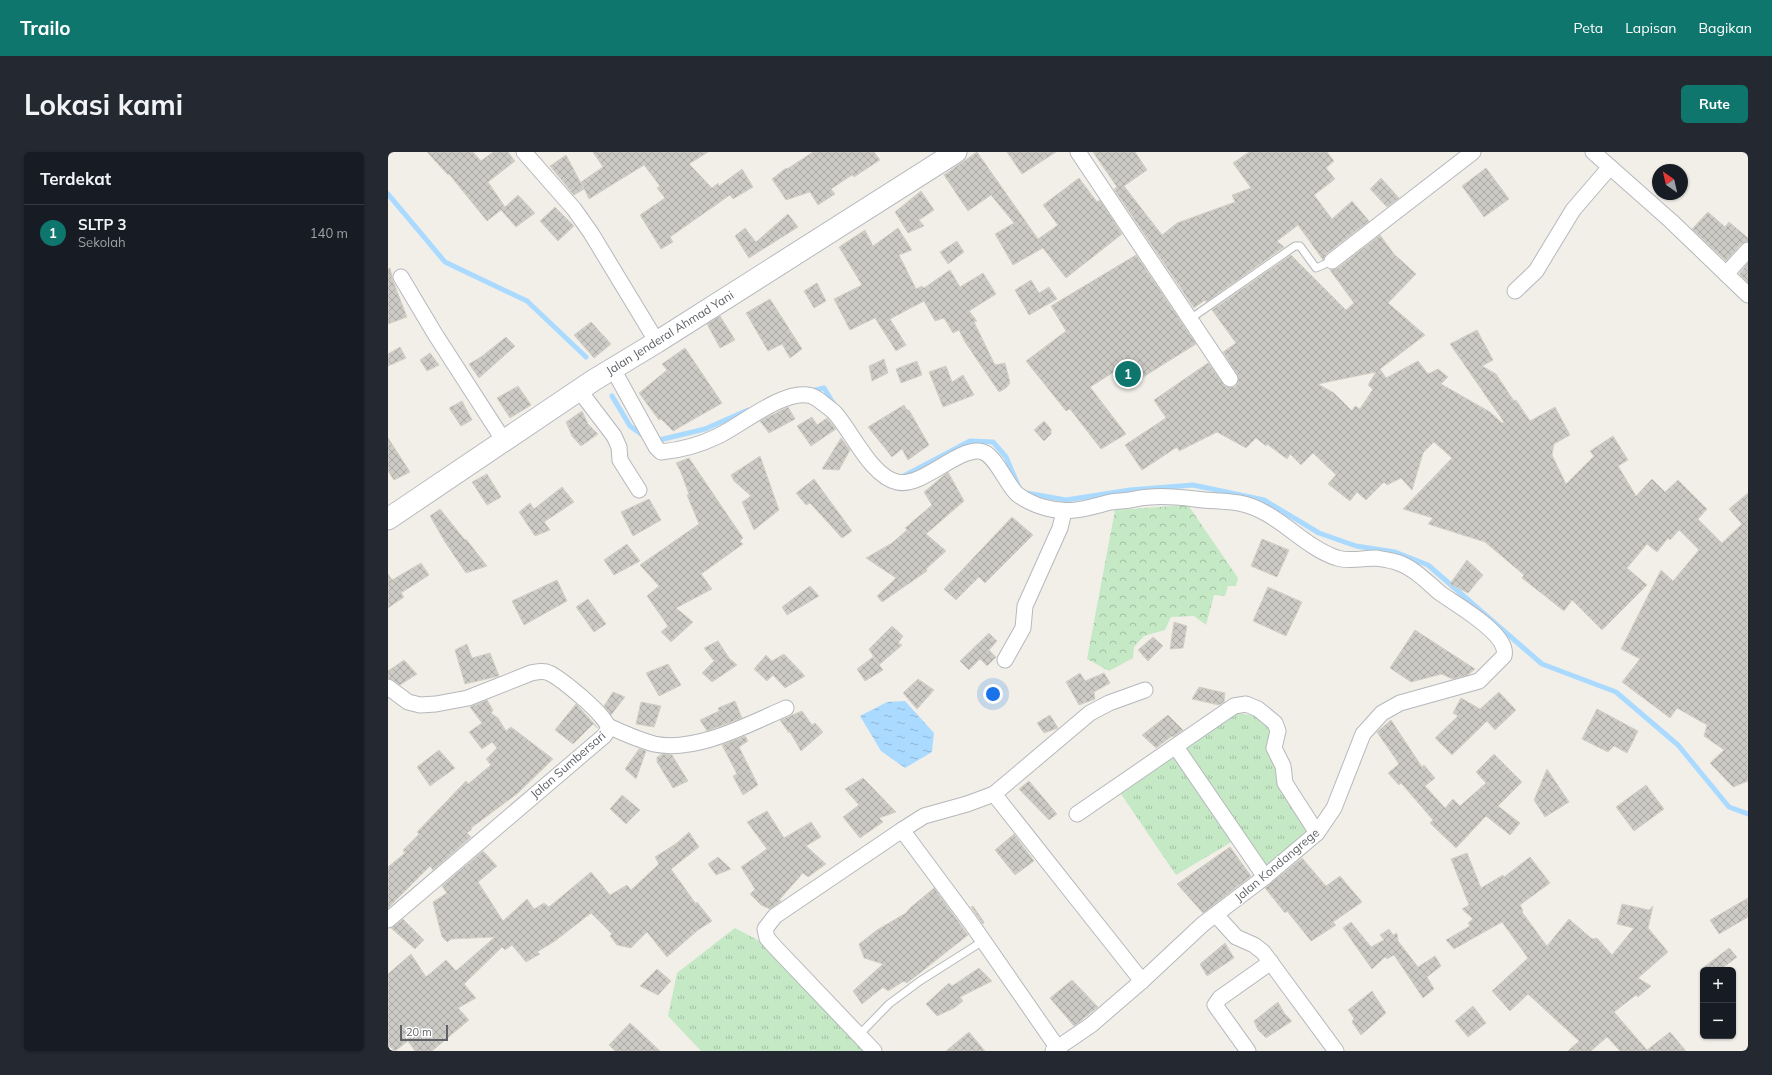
<!DOCTYPE html>
<html lang="id">
<head>
<meta charset="utf-8">
<style>
	:root { --surface:#171b24; --page:#242831; --text:#f1f3f6; --muted:#9ea1a6; --line:#363941; --accent:#0f766e }
	body { margin:0; font-family:Mulish,sans-serif; background:var(--page); color:var(--text) }
	.controls { position:absolute; right:12px; bottom:12px; display:grid; overflow:hidden; border-radius:6px; box-shadow:0 1px 3px #0004 }
	.controls button { width:36px; height:36px; display:grid; place-items:center; padding:0; border:0; border-bottom:1px solid var(--line); background:var(--surface); color:var(--text); font:20px sans-serif }
	.compass { position:absolute; left:1264px; top:12px; width:36px; height:36px; border-radius:50%; background:var(--surface); box-shadow:0 1px 3px #0004; rotate:326deg }
	.scale { position:absolute; left:12px; bottom:10px; width:48px; box-sizing:border-box; padding-left:4px; border:2px solid #5f6368; border-top:0; font-size:11px; line-height:14px; white-space:nowrap; color:#5f6368; -webkit-text-stroke:3px #fff; paint-order:stroke }
	.you { position:absolute; left:605px; top:542px; width:14px; height:14px; margin:-10px; border:3px solid #fff; border-radius:50%; background:#1a73e8; box-shadow:0 0 0 6px #1a73e833 }
	.badge { display:grid; place-items:center; width:26px; height:26px; border-radius:50%; background:var(--accent); color:#fff; font-size:13px; font-weight:700 }
	.pin { position:absolute; translate:-50% -50%; border:2px solid #fff; box-shadow:0 1px 4px #0006 }
	.list { margin:0; padding:0; list-style:none }
	h2 { display:flex; justify-content:space-between; align-items:center; height:52px; margin:0; padding:0 16px; font-size:17px }
	h2 small { font-size:13px; font-weight:400; color:var(--muted) }
	.list li { display:grid; grid-template-columns:26px 1fr auto; gap:12px; align-items:center; box-sizing:border-box; height:56px; padding:0 16px; border-top:1px solid var(--line) }
	.list b { display:block; font-size:15px; white-space:nowrap }
	.list p { margin:0; font-size:13px; white-space:nowrap; color:var(--muted) }
	.list em { font-size:13px; font-style:normal; color:var(--muted) }
	.map { position:relative; flex:none; width:1360px; height:899px; overflow:hidden; border-radius:6px }
	header { display:flex; align-items:center; gap:24px; box-sizing:border-box; height:56px; padding:0 20px; background:var(--accent); color:#fff }
	header strong { font-size:19px }
	nav { display:flex; gap:22px; margin-inline-start:auto; font-size:14px }
	.intro { display:flex; align-items:center; justify-content:space-between; box-sizing:border-box; height:96px; padding:0 24px }
	h1 { margin:0; font-size:28px }
	.button { padding:10px 18px; border-radius:6px; background:var(--accent); color:#fff; font-size:14px; font-weight:700 }
	main { display:flex; gap:24px; padding:0 24px }
	aside { flex:1; background:var(--surface); border-radius:6px; box-shadow:0 1px 3px #0004 }
	.map>svg:first-child { display:block }
	.grass { fill:url(#grass-tufts) }
	.forest { fill:url(#forest-crowns) }
	.water { fill:url(#water-ripples) }
	.lines { fill:none; stroke-linecap:round; stroke-linejoin:round }
	.stream { stroke:#aadaff; stroke-width:5 }
	.building { fill:url(#building-cross-hatch); stroke:#d6d1c6; fill-rule:evenodd }
	.lane-casing { stroke:#b5b8bc; stroke-width:9 }
	.street-casing { stroke:#b5b8bc; stroke-width:17 }
	.secondary-casing { stroke:#b6babf; stroke-width:23 }
	.lane { stroke:#fff; stroke-width:7 }
	.street { stroke:#fff; stroke-width:15 }
	.secondary { stroke:#fff; stroke-width:21 }
	.labels { text-anchor:middle; stroke-width:3; stroke-linejoin:round; paint-order:stroke }
	.street-label { font-size:12px; fill:#5f6368; stroke:#fff }
</style>
</head>
<body>
<header>
<strong>Trailo</strong>
<nav><a>Peta</a><a>Lapisan</a><a>Bagikan</a></nav>
</header>
<div class="intro"><h1>Lokasi kami</h1><a class="button">Rute</a></div>
<main>
<aside>
<h2>Terdekat<small></small></h2>
<ul class="list">
<li><span class="badge">1</span><div><b>SLTP 3</b><p>Sekolah</p></div><em>140 m</em></li>
</ul>
</aside>
<div class="map">
<svg width="1360" height="899" viewBox="0 0 1360 899">
	<defs>
		<pattern id="grass-tufts" width="24" height="20" patternUnits="userSpaceOnUse"><rect width="24" height="20" fill="#c5e8c5"/><path d="M3 7l-1-3M5 7V3M7 7l1-3M15 17l-1-3M17 17v-4M19 17l1-3" fill="none" stroke="#a3c0a4"/></pattern>
		<pattern id="forest-crowns" width="20" height="18" patternUnits="userSpaceOnUse"><rect width="20" height="18" fill="#c5e8c5"/><path d="M2 6a3 3 0 1 1 6 0M12 15a3 3 0 1 1 6 0" fill="none" stroke="#a3c0a4"/></pattern>
		<pattern id="water-ripples" width="26" height="14" patternUnits="userSpaceOnUse"><rect width="26" height="14" fill="#aadaff"/><path d="M2 4q2-2 4 0t4 0M15 11q2-2 4 0t4 0" fill="none" stroke="#8eb4d2"/></pattern>
		<pattern id="building-cross-hatch" width="8" height="8" patternUnits="userSpaceOnUse"><rect width="8" height="8" fill="#cccac5"/><path d="M0 0l8 8M0 8l8-8" fill="none" stroke="#a9a8a4"/></pattern>
	</defs>
	<rect width="100%" height="100%" fill="#f1efe8"/>
	<g class="grass">
		<polygon points="850,561 868,564 881,578 880,603 889,613 890,634 921,679 874,719 845,689 788,723 733,642"/>
		<polygon points="347,776 375,791 477,899 313,899 280,864 289,821"/>
	</g>
	<polygon class="forest" points="800,353 850,426 848,434 840,434 837,444 826,443 818,473 806,464 783,465 777,478 756,484 746,495 745,506 721,519 699,507 727,358"/>
	<polygon class="water" points="517,549 546,581 544,600 517,616 493,599 472,564 499,550"/>
	<g class="lines">
		<g class="stream">
			<polyline points="0,42 57,110 139,149 198,205"/>
			<polyline points="423,239 436,236 447,254"/>
			<polyline points="224,244 242,274 257,285"/>
			<polyline points="267,289 317,277 360,258"/>
			<polyline points="512,326 582,289 605,290 618,305 633,340 678,348 742,338 805,333 876,348 931,381 968,394 1007,400 1040,413 1154,512 1228,540 1290,593 1341,655 1360,662"/>
		</g>
	</g>
	<g class="building">
		<polygon points="39,0 85,0 93,9 105,0 120,0 127,9 100,30 117,55 130,43 147,61 128,75 113,58 99,69 61,22 60,23"/>
		<polygon points="205,0 320,0 301,12 324,36 330,31 331,34 354,17 365,35 345,47 342,43 282,85 285,90 273,97 252,63 277,46 269,36 272,34 256,13 201,47 193,30 215,15"/>
		<polygon points="425,0 486,0 492,8 466,25 464,23 443,37 447,42 430,53 422,40 398,48 384,27 398,16 399,17"/>
		<polygon points="589,0 650,87 670,73 655,53 691,26 709,50 712,48 734,82 678,126 655,96 625,113 607,82 626,71 603,43 580,59 556,23"/>
		<polygon points="619,0 668,0 634,22"/>
		<polygon points="705,0 747,0 759,18 736,34 774,83 789,71 847,50 844,43 863,36 845,11 861,0 939,0 946,9 938,16 947,27 926,43 944,67 964,49 981,69 938,102 935,108 910,73 889,89 896,95 818,150 817,148 806,156 726,37 729,35"/>
		<polygon points="178,3 196,37 186,43 162,14"/>
		<polygon points="1098,16 1121,47 1096,65 1074,34"/>
		<polygon points="993,26 1011,46 999,55 982,37"/>
		<polygon points="533,39 546,58 531,68 536,74 520,81 507,60"/>
		<polygon points="167,55 186,74 170,89 152,69"/>
		<polygon points="1320,60 1337,75 1341,70 1360,86 1360,89 1353,92 1338,109 1304,77"/>
		<polygon points="400,62 410,75 361,106 347,84 357,76 368,90"/>
		<polygon points="510,76 524,98 511,103 528,137 534,134 536,136 562,118 572,135 595,121 608,142 581,159 589,169 586,170 607,213 617,211 622,231 618,236 611,240 577,190 571,178 565,181 556,166 547,169 536,149 502,167 518,193 508,199 487,166 462,178 446,147 474,133 451,95 477,78 485,94"/>
		<path d="M992,83l14,19 22,20 -28,29 37,32 -45,34 6,9 32,-17 10,13 10,-5 10,8 -7,7 49,28 12,11 2,-1 -54,-78 27,-14 16,30 -11,6 14,8 18,27 2,-1 14,21 25,-14 15,28 -16,9 -2,11 14,29 28,-28 -4,-5 23,-15 15,24 -10,6 18,30 16,-17 13,13 13,-12 29,29 -9,10 24,24 20,-19 -13,-15 19,-16v288l-15,6 -23,-24 14,-13 -20,-14 3,-11 -30,-17 -7,10 -48,-36 18,-23 -19,-10 40,-79 12,11 26,-31 -20,-20 -9,10 -2,-2 -11,14 -10,-8 -20,24 20,17 -45,45 -30,-30 -8,11 -42,-33 2,-3 -39,-33 -57,-18 5,-6 -30,-9 49,-51 -18,-16 -11,11 -11,37 -11,-12 -14,7 -3,-3 -18,18 -9,-8 -7,9 -22,-17 8,-9 -23,-22 -12,12 -11,-11 -3,5 -20,-15 -1,2 -10,-8 -10,10 -29,-16 -38,19 -2,-4 -35,23 -17,-25 41,-27 -12,-18 54,-37 18,24h9l3,-4 -1,-9 -14,-22 13,-9 -24,-33 79,-55 55,55 8,-7 -24,-33 8,-2zM988,220l-8,13 5,4 -13,20 -5,-3 -3,5 -18,-18 -16,-9z"/>
		<polygon points="569,89 576,100 560,112 552,100"/>
		<polygon points="748,103 808,192 752,227 742,210 702,235 738,282 713,297 682,257 678,259 638,209 678,179 663,154"/>
		<polygon points="1360,111 1360,131 1351,122"/>
		<polygon points="2,116 5,129 19,165 0,172 0,117"/>
		<polygon points="643,128 651,141 661,135 669,147 641,163 627,138"/>
		<polygon points="429,131 438,149 426,156 416,139"/>
		<polygon points="382,147 414,197 402,206 394,192 380,199 358,161"/>
		<polygon points="332,164 347,188 332,196 319,172"/>
		<polygon points="203,170 223,192 206,206 186,183"/>
		<polygon points="118,185 127,194 91,226 81,212 93,205"/>
		<polygon points="12,195 18,206 0,214 0,202"/>
		<polygon points="297,196 334,251 285,279 273,267 271,268 251,241 279,218 274,212"/>
		<polygon points="42,201 51,213 39,219 32,208"/>
		<polygon points="496,207 500,221 484,229 481,214"/>
		<polygon points="529,209 534,223 513,231 508,217"/>
		<polygon points="558,214 564,230 575,223 586,243 555,255 541,220"/>
		<polygon points="130,234 143,253 122,266 109,246"/>
		<polygon points="74,249 84,268 73,274 61,256"/>
		<polygon points="516,253 519,258 521,258 541,293 520,308 514,297 504,305 480,275"/>
		<polygon points="400,255 407,267 381,281 372,269"/>
		<polygon points="194,259 200,272 210,282 193,294 184,284 178,270"/>
		<polygon points="424,265 429,273 439,266 448,277 423,294 409,274"/>
		<polygon points="656,269 663,277 663,282 656,289 646,278"/>
		<polygon points="0,286 22,320 6,328 0,319"/>
		<polygon points="453,286 462,298 451,318 434,317"/>
		<polygon points="372,304 391,358 366,378 354,350 363,344 346,329 343,323"/>
		<polygon points="301,306 355,386 352,389 355,392 313,422 324,437 288,456 305,470 283,490 273,480 280,474 259,444 271,434 252,413 311,372 299,343 301,342 292,318 288,311"/>
		<polygon points="560,320 576,349 538,382 558,399 538,417 539,419 494,450 489,444 508,426 478,406 504,391 519,378 517,376 544,353 536,340"/>
		<polygon points="99,322 113,345 99,353 84,330"/>
		<polygon points="426,327 464,379 454,386 422,351 418,353 408,341"/>
		<polygon points="174,335 186,350 156,370 162,378 147,384 131,360 142,351 146,357"/>
		<polygon points="261,347 273,368 245,384 233,360"/>
		<polygon points="52,357 77,388 78,387 99,414 78,421 57,390 42,364"/>
		<polygon points="624,365 645,383 597,431 591,425 568,448 556,437"/>
		<polygon points="874,387 901,398 889,425 863,414"/>
		<polygon points="239,392 252,409 226,423 216,408"/>
		<polygon points="1079,408 1095,423 1080,441 1062,432"/>
		<polygon points="33,411 41,423 13,441 16,445 0,456 0,422 4,428"/>
		<polygon points="169,428 179,449 136,473 124,449"/>
		<polygon points="422,434 431,444 399,463 394,455"/>
		<polygon points="880,435 914,450 898,484 865,469"/>
		<polygon points="200,447 218,472 206,480 188,455"/>
		<polygon points="786,470 799,474 795,496 782,497"/>
		<polygon points="504,474 515,484 510,491 514,493 491,513 481,497"/>
		<polygon points="1027,478 1087,517 1080,523 1064,527 1054,522 1023,530 1002,516"/>
		<polygon points="601,481 609,489 601,498 608,505 599,514 592,507 581,518 572,509"/>
		<polygon points="765,485 775,494 760,509 750,498"/>
		<polygon points="330,489 341,506 349,513 324,530 314,521 326,509 316,496"/>
		<polygon points="79,492 84,506 102,501 111,524 77,532 67,498"/>
		<polygon points="396,502 417,524 397,536 385,523 379,529 366,517 378,503 384,509"/>
		<polygon points="485,505 495,518 477,529 469,517"/>
		<polygon points="16,508 29,522 12,533 0,526 0,519"/>
		<polygon points="280,512 293,533 271,544 258,521"/>
		<polygon points="692,521 697,529 716,521 722,531 706,540 707,547 691,553 678,530"/>
		<polygon points="530,527 546,538 529,557 515,541"/>
		<polygon points="811,535 837,541 836,550 831,553 804,547"/>
		<polygon points="225,540 237,545 223,563 216,554"/>
		<polygon points="1111,540 1128,558 1107,578 1099,569 1064,603 1047,586 1070,564 1065,561 1073,546 1092,557"/>
		<polygon points="99,548 105,558 103,561 110,566 118,579 123,575 165,607 130,641 83,676 84,677 79,681 83,685 45,718 42,714 0,756 0,715 17,701 15,698 31,682 29,680 78,629 80,632 103,613 98,607 109,596 104,590 94,597 81,580 94,571 82,555"/>
		<polygon points="347,549 354,566 319,579 312,568 331,559 330,556"/>
		<polygon points="253,550 273,554 266,575 248,572"/>
		<polygon points="188,552 210,576 205,572 185,592 167,578"/>
		<polygon points="1209,557 1250,579 1239,601 1226,594 1220,600 1194,587"/>
		<polygon points="414,559 424,573 427,571 435,580 413,599 402,580 401,581 392,568"/>
		<polygon points="662,563 670,576 656,581 649,571"/>
		<polygon points="780,563 795,578 785,585 784,584 768,596 754,583"/>
		<polygon points="1003,568 1034,615 1036,613 1047,626 1037,634 1057,656 1065,647 1072,654 1098,631 1088,620 1106,602 1134,630 1110,654 1132,671 1122,683 1098,664 1068,696 1042,671 1045,668 1013,631 1011,633 1000,621 1011,612 989,580"/>
		<polygon points="357,584 360,589 351,595 370,633 355,643 345,624 349,622 334,593"/>
		<polygon points="251,597 258,599 248,627 237,617"/>
		<polygon points="51,598 67,616 42,634 29,615"/>
		<polygon points="275,602 284,603 300,629 285,636 269,610 269,605"/>
		<polygon points="1159,617 1181,650 1157,665 1146,648"/>
		<polygon points="475,626 508,660 491,666 495,670 472,686 455,665 471,653 457,637"/>
		<polygon points="641,629 669,662 661,668 631,637"/>
		<polygon points="1258,633 1276,657 1246,679 1228,655"/>
		<polygon points="234,643 252,658 238,672 222,657"/>
		<polygon points="379,659 396,686 423,670 433,685 418,694 438,712 420,725 415,721 391,748 393,749 382,757 373,753 362,742 367,737 353,715 379,697 359,670"/>
		<polygon points="301,680 311,695 283,717 308,752 309,750 324,769 310,778 279,805 259,780 243,796 229,793 222,784 224,782 203,761 167,789 149,800 152,802 138,810 124,793 117,798 114,795 76,832 88,846 70,856 81,868 44,899 27,899 20,889 7,899 0,893 0,822 23,802 38,825 58,808 68,819 107,785 63,787 59,790 54,785 45,750 59,741 54,734 95,699 109,714 90,730 115,769 139,747 146,757 156,751 161,755 203,720 222,743 239,733 243,738 271,712 267,705 289,691"/>
		<polygon points="626,682 646,709 627,723 607,698"/>
		<polygon points="842,695 863,724 815,761 789,732"/>
		<polygon points="1079,701 1093,736 1115,723 1116,725 1142,705 1162,731 1132,753 1135,759 1134,760 1159,794 1181,767 1204,787 1209,786 1224,803 1246,776 1229,772 1234,752 1261,758 1265,754 1260,776 1280,800 1250,826 1263,834 1250,845 1248,843 1226,860 1259,898 1282,880 1298,899 1232,899 1219,885 1203,899 1180,899 1191,889 1140,842 1122,859 1104,839 1140,806 1114,770 1066,797 1058,788 1082,774 1080,771 1085,767 1074,757 1081,753 1063,707"/>
		<polygon points="330,705 343,717 328,723 320,712"/>
		<polygon points="914,706 938,734 952,724 974,750 945,770 948,773 923,789 899,759 897,761 877,736"/>
		<polygon points="546,736 580,783 519,831 516,829 500,839 495,835 474,852 465,839 495,812 476,806 471,792 489,778 518,761 522,756"/>
		<polygon points="1360,746 1360,765 1331,782 1322,768"/>
		<polygon points="585,754 596,770 595,772 583,755"/>
		<polygon points="15,767 36,788 27,797 3,776"/>
		<polygon points="963,770 983,795 996,788 992,783 1001,777 1005,783 1009,781 1010,789 1030,815 1047,804 1053,814 1039,825 1046,837 1035,846 1006,803 999,807 997,805 984,817 955,776"/>
		<polygon points="837,791 846,806 819,824 812,812"/>
		<polygon points="1341,796 1349,805 1332,818 1312,818"/>
		<polygon points="591,816 604,829 572,845 575,849 566,856 549,864 538,852 561,831 564,834"/>
		<polygon points="269,817 283,829 270,843 252,834"/>
		<polygon points="684,828 710,855 686,874 662,846"/>
		<polygon points="984,839 998,861 973,883 964,870 966,866 960,858"/>
		<polygon points="890,850 896,861 904,869 878,886 870,878 866,869"/>
		<polygon points="1085,854 1098,871 1080,885 1067,869"/>
		<polygon points="242,871 253,881 272,899 227,899 221,893"/>
		<polygon points="581,880 597,899 558,899"/>
	</g>
	<g class="lines">
		<g class="lane-casing">
			<g id="lane">
				<polyline points="802,167 907,94 912,94 928,116 944,109"/>
				<polyline points="471,883 501,852 532,829 595,789"/>
			</g>
		</g>
		<g class="street-casing">
			<g id="street">
				<polyline points="136,0 186,57 203,81 269,190"/>
				<polyline points="690,0 842,227"/>
				<polyline points="1205,0 1283,69 1360,143"/>
				<polyline points="944,109 1085,0"/>
				<polyline points="1338,122 1360,98"/>
				<polyline points="13,125 47,182 116,289"/>
				<polyline points="1127,139 1148,119 1185,58 1222,15"/>
				<path d="M225,217l43,78 5,5c20,-2 39,-7 57,-16 23,-11 64,-45 89,-41 6,0 12,5 17,9 4,3 8,6 11,9 17,19 36,63 62,69 24,6 59,-33 82,-31 16,1 26,32 38,43 6,5 18,11 26,13 27,8 42,1 68,-5 6,-1 13,-1 19,-2 7,-1 13,-3 20,-3 18,-2 36,1 54,3 11,1 23,1 35,3 38,7 62,43 98,55 13,4 26,0 39,0 6,1 14,2 20,4 17,5 31,20 44,31 15,11 70,41 64,63l-25,25 -79,22 -18,10 -19,21 -29,74 -17,25 -52,44 -62,47 -61,57 -51,44 -38,26"/>
				<polyline points="191,238 226,284 231,295 232,308 251,338"/>
				<polyline points="617,508 635,476 637,454 672,376 676,360"/>
				<path d="M0,535l20,15 12,3 16,-1 32,-6 63,-25c6,-1 12,-3 18,0 11,5 59,43 59,55 0,3 -2,5 -4,8l-216,184"/>
				<path d="M220,574c15,7 31,14 46,18 42,9 95,-20 132,-36"/>
				<polyline points="788,595 877,725"/>
				<polyline points="606,642 754,829"/>
				<polyline points="689,662 846,554 858,552 870,557 887,571 890,579 886,596 895,614 897,631 929,681"/>
				<polyline points="514,678 536,664 579,652 606,642 702,561 721,551 757,538"/>
				<polyline points="828,763 848,785 866,793 875,800 948,899"/>
				<polyline points="486,899 386,794 379,786 377,777 387,764 514,678 583,771 669,895"/>
				<polyline points="860,899 827,853 832,846 883,810"/>
			</g>
		</g>
		<g class="secondary-casing">
			<polyline id="secondary" points="0,367 206,228 269,190 568,0"/>
		</g>
		<use href="#lane" class="lane"/>
		<use href="#street" class="street"/>
		<use href="#secondary" class="secondary"/>
	</g>
	<g class="labels">
		<g class="street-label">
			<text transform="translate(282 181) rotate(-32)" y="4">Jalan Jenderal Ahmad Yani</text>
			<text transform="translate(180 613) rotate(-41)" y="4">Jalan Sumbersari</text>
			<text transform="translate(889 713) rotate(-40)" y="4">Jalan Kondangrege</text>
		</g>
	</g>
</svg>
<div class="controls">
<button>+</button>
<button>−</button>
</div>
<svg class="compass" viewBox="-18 -18 36 36"><path d="M0-13l5 13h-10z" fill="#e53935"/><path d="M0 13l5-13h-10z" fill="#9ea1a6"/></svg>
<div class="scale">20 m</div>
<div class="you"></div>
<div class="pin badge" style="left:740px;top:222px">1</div>
</div>
</main>
</body>
</html>
